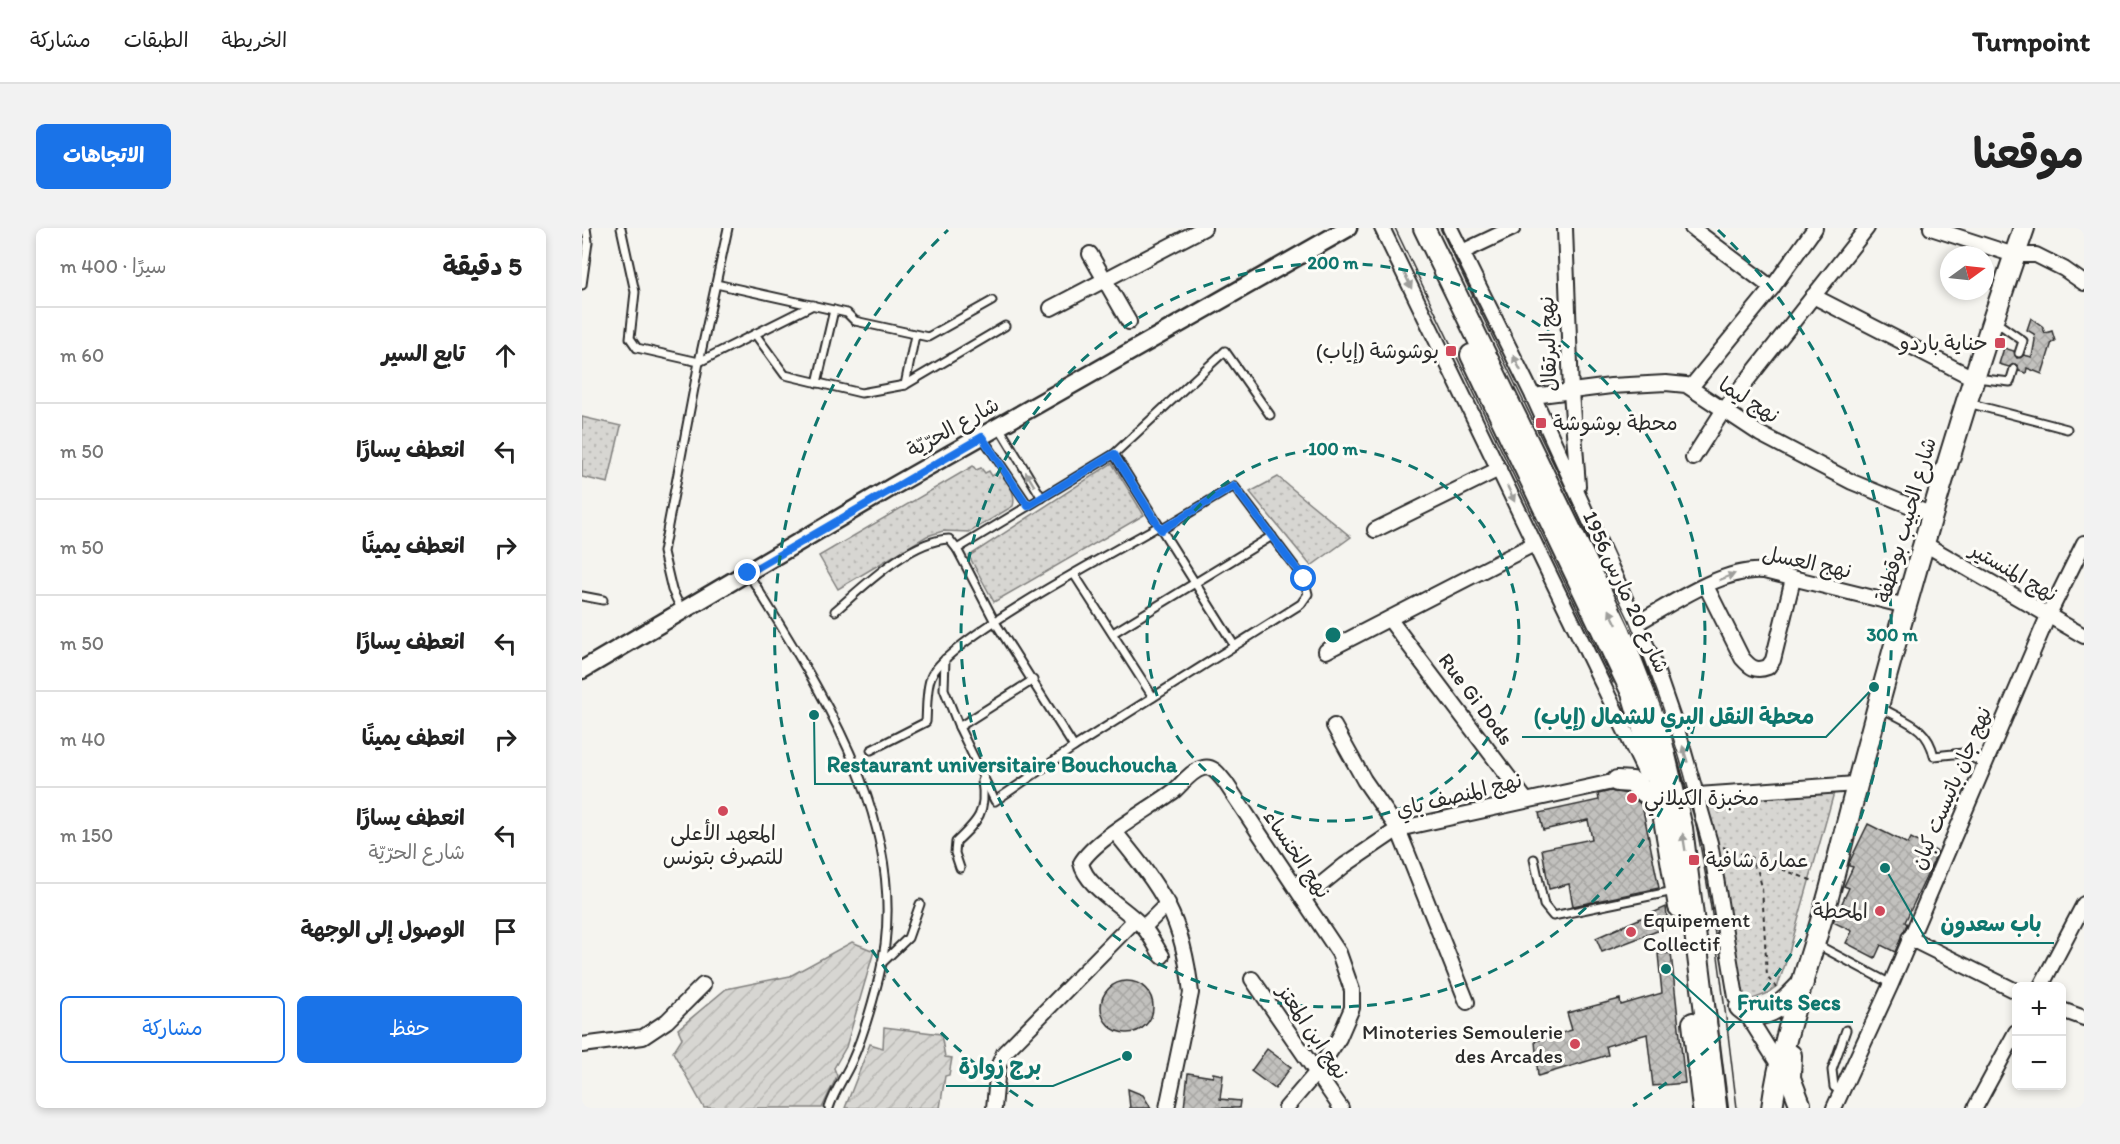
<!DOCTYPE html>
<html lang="ar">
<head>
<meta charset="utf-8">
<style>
	:root { --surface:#fff; --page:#f2f2f2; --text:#222; --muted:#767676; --line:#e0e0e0; --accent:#1a73e8 }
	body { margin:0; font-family:Itim,"Playpen Sans Arabic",sans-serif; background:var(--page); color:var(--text); direction:rtl }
	.controls { position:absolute; right:18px; bottom:18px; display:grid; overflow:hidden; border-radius:9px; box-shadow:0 3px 9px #0003 }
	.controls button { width:54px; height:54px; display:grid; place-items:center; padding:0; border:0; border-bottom:2px solid var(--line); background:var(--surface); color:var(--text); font:30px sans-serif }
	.compass { position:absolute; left:1358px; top:18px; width:54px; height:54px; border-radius:50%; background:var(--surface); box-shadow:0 3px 9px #0003; rotate:75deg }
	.stop { position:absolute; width:18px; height:18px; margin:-14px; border:4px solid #1a73e8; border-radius:50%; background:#fff }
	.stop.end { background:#1a73e8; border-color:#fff; box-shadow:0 2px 6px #0008 }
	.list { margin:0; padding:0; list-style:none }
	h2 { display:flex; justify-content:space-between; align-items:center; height:78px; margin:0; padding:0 24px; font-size:26px }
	h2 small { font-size:20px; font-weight:400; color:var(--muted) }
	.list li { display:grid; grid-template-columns:39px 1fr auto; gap:18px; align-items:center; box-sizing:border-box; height:96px; padding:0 24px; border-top:2px solid var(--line) }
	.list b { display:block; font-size:22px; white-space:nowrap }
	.list p { margin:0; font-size:20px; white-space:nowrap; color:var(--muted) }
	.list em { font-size:20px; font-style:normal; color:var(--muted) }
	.actions { display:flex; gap:12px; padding:18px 24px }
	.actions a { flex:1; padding:14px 0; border:2px solid var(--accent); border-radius:9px; text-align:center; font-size:21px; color:var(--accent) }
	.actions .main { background:var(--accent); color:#fff }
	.icon { flex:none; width:33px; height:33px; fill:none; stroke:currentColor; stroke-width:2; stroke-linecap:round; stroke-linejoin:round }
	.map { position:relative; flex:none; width:1502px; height:880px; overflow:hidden; direction:ltr; border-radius:9px }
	header { display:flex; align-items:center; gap:36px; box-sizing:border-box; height:84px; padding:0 30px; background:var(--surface); border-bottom:2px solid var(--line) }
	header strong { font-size:28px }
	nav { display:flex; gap:33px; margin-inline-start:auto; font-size:21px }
	.intro { display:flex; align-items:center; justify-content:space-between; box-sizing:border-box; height:144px; padding:0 36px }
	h1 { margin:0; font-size:42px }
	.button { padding:15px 27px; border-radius:9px; background:var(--accent); color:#fff; font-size:21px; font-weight:700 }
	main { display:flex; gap:36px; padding:0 36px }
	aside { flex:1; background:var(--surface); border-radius:9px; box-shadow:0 3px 9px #0003 }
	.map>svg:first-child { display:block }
	.grass { fill:url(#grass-dots); stroke:#81807e; stroke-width:1.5 }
	.garden { fill:url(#garden-furrows); stroke:#81807e; stroke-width:1.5 }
	.building { fill:url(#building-cross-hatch); stroke:#2b2b2b; stroke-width:1.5 }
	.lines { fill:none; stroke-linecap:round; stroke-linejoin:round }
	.service-casing { stroke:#2b2b2b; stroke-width:11 }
	.minor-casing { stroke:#2b2b2b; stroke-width:18 }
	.tertiary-casing { stroke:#2b2b2b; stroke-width:21 }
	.secondary-casing { stroke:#2b2b2b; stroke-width:24 }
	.path { stroke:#2b2b2b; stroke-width:2; stroke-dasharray:4.5 4.5; stroke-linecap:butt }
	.service { stroke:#fdfcf7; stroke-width:7 }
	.minor { stroke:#fdfcf7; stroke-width:14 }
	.tertiary { stroke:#fdfcf7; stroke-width:16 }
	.secondary { stroke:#fdfcf7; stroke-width:20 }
	.tram { stroke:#2b2b2b; stroke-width:1.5 }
	.oneway { fill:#9e9e9b }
	.route { stroke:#1a73e8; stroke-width:8 }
	.ring { fill:none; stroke:#0f766e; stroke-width:3; stroke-dasharray:10 8 }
	.poi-dot { fill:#d1495b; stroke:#fdfcf7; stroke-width:2 }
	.labels { text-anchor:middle; stroke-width:6; stroke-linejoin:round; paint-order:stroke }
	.poi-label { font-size:21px; fill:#2b2b2b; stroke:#fdfcf7; text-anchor:end }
	.street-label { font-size:21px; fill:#2b2b2b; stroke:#fdfcf7 }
	.centre { fill:#0f766e; stroke:#fdfcf7; stroke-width:3 }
	.ring-label { font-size:18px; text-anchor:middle; font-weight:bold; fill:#0f766e; stroke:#fdfcf7; stroke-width:6; stroke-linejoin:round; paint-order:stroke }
	.leader { fill:none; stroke:#0f766e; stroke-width:2 }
	.callout-dot { fill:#0f766e; stroke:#fdfcf7; stroke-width:2 }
	.callout-label { font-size:22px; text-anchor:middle; font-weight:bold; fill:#0f766e; stroke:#fdfcf7; stroke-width:6; stroke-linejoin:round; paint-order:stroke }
</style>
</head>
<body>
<header>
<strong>Turnpoint</strong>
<nav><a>الخريطة</a><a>الطبقات</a><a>مشاركة</a></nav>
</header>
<div class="intro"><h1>موقعنا</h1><a class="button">الاتجاهات</a></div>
<main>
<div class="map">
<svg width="1502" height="880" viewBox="0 0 1502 880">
	<defs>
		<pattern id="grass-dots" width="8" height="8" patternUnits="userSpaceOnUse" patternTransform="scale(1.5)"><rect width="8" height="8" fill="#d7d6d2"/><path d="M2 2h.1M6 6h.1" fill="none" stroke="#b9b8b4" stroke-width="1.8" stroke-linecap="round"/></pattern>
		<pattern id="garden-furrows" width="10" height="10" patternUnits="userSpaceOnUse" patternTransform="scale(1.5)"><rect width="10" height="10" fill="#d7d6d2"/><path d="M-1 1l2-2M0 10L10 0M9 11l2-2" fill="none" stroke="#b9b8b4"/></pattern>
		<pattern id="building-cross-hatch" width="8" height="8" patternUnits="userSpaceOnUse" patternTransform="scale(1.5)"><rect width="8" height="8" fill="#c2c1be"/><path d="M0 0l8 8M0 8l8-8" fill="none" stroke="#a7a6a3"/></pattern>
	</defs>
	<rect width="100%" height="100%" fill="#f5f4ef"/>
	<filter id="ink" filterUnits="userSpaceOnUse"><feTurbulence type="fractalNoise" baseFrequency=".0167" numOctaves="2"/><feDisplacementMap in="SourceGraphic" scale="12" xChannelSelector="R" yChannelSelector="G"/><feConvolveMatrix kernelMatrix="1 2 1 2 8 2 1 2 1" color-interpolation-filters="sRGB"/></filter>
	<g filter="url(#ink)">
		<g class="grass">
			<polygon points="0,189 39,198 26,255 0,249"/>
			<polygon points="530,235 562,287 412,374 387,328"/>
			<path d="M391,238l3,4 5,-2 4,5 4,-2 3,5 8,-5c7,11 17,22 13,35l-43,26 -27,-1 -16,5 -89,53 -19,-33z"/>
			<polygon points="696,249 769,309 729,338 668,264"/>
			<polygon points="1253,561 1206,728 1196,757 1184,766 1171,771 1159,769 1123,574 1126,566"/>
		</g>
		<g class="garden">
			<polygon points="270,714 292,723 264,819 252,840 255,848 240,880 122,880 91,824 100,810 96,801 144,761 208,748"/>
			<polygon points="302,799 359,806 363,829 370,830 367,847 363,848 358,880 263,880 288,816 301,820"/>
		</g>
		<g class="building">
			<polygon points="1449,90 1460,98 1463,105 1470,103 1473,113 1470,114 1460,146 1445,140 1444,145 1437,143 1433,136 1427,139 1417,136 1422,120 1432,123 1435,130 1442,127 1450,129 1453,112 1452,106 1445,102"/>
			<polygon points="1029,563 1046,566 1060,577 1077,660 991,678 987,656 967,661 960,621 1010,611 1006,592 961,602 957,585 1017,572 1016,566"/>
			<polygon points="1286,596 1326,616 1329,610 1356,624 1323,694 1325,696 1313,724 1299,717 1293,730 1264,715 1270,703 1251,694 1267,660 1262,658 1271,639 1267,638 1267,635"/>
			<polygon points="1084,679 1086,699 1020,724 1014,710"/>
			<polygon points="1089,725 1103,855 1071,858 1065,806 1024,818 1026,827 956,848 953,813 990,802 985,785 1038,771 1039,777 1080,765 1076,726"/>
			<circle cx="545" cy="779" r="26"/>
			<polygon points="685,821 709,839 693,861 669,843"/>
			<polygon points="606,845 631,849 631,845 641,847 638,871 658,873 657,880 602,880"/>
			<polygon points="546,861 561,867 569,880 548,880"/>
		</g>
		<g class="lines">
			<g class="service-casing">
				<g id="service">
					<polyline points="39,0 53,64 48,110 55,120 117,134 231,77"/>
					<polyline points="134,56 265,85 273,93 346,109 410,73"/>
					<polyline points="0,57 6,14 4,0"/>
					<polyline points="1414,94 1441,113 1437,125"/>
					<polyline points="173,106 203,147 279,165 323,157 423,98"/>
					<polyline points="1394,150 1428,154 1432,141"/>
					<polyline points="235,155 252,82"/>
					<polyline points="323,157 333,107"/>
					<polyline points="1386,175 1485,201"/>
					<polyline points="417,199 460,270"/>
					<polyline points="400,209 446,277"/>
					<polyline points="532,226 652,417"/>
					<polyline points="375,321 413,394 492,519"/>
					<path d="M166,345c73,119 168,256 131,404 -7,28 -16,60 -28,86 -7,15 -17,29 -22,45"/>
					<polyline points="492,346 571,469"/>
					<polyline points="0,368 21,372"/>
					<polyline points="100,383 90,362 81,324 117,134 146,0"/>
					<path d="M253,383c28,-24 75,-71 114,-72l8,10 157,-95 111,-103 45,64"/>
					<polyline points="531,405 690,308"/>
					<polyline points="363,431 362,461 377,499 413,573 492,519 719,376 726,366 722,351 652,258 579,302"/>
					<path d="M1298,479c25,15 47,18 54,49l29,-3 22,11"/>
					<polyline points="377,499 451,452"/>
					<path d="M289,522l55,-28c1,-13 0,-33 5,-45 16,-38 185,-127 228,-151"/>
					<polyline points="952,631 962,677 971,688 1092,663"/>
					<path d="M378,640l-5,-15 1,-11c22,-21 31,-30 26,-61"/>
					<polyline points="1234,716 1309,756"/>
					<polyline points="300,735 326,710 338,676"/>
					<polyline points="1259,864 1252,859 1250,842 1264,802"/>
				</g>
			</g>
			<g class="minor-casing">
				<g id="minor">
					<polyline points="800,0 1064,546"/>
					<polyline points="868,0 951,168 1070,430 1099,514 1128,615 1154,769 1198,839"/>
					<polyline points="983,0 989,164 996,258"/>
					<polyline points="1110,0 1190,60"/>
					<polyline points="1349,0 1432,27 1454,27 1482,41 1502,55"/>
					<polyline points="880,24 931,0"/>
					<polyline points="508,26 547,94"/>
					<polyline points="1231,68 1391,150"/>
					<polyline points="469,80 622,0"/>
					<polyline points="1109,159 1190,60 1233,0"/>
					<polyline points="951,168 1029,158 1084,155 1104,157 1178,206 1270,254 1348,286"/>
					<polyline points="1111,230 1141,183 1285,0"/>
					<polyline points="793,302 917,241"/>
					<polyline points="1341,315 1502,408"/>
					<path d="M1124,358l36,72c8,9 13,14 26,9l5,-7 20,-81"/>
					<path d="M1055,395c35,-19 87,-56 127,-52l142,35"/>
					<polyline points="811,396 943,571"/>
					<polyline points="744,423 952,316"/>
					<polyline points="752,498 782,552 816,601 885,774"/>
					<polyline points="1116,567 1274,556"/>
					<path d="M533,604c47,58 68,84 76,161l-24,115"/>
					<polyline points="721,671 763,637 816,601 1044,551"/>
					<polyline points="562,699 586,675"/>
					<polyline points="1327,710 1434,763"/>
					<path d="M580,728c-6,-9 -11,-20 -18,-28 -16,-19 -58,-40 -63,-65 14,-24 69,-54 93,-72 8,-7 18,-21 29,-23 10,-3 16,7 22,14l114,171 13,37v18l-13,30 -23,35 -30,35"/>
					<polyline points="670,751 759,880"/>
					<polyline points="1459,758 1502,676"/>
					<polyline points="1480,782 1502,790"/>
					<polyline points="0,817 61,809 85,793 121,757"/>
					<polyline points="412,880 416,839 422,825 553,692"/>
					<polyline points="1252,880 1309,756 1466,388 1502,315"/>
					<polyline points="1393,880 1434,804"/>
				</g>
			</g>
			<g class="tertiary-casing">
				<polyline id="tertiary" points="0,442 310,259 766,0"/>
			</g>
			<g class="secondary-casing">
				<g id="secondary">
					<polyline points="842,0 1038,403 1078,506 1100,600 1135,880"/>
					<polyline points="889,127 1050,465 1074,544 1097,679"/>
					<polyline points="1035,553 1050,554 1081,578"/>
					<path d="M1158,779l9,7c24,4 39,-16 54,-31"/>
					<polyline points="1111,795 1121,880"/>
					<polyline points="1209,827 1208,850 1218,876"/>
					<path d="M1190,880c10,-74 40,-150 59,-222 56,-222 118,-442 193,-658"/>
				</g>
			</g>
			<g class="path">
				<polyline points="1141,619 1234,654"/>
				<polyline points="1166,628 1176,644 1180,659 1185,749 1194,759"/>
			</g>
			<use href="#service" class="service"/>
			<use href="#minor" class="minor"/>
			<use href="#tertiary" class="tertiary"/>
			<use href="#secondary" class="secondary"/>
			<g class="tram">
				<polyline points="813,0 1031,455"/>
				<path d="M858,0l189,392c23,56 45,113 60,172 24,104 35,211 48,316"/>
				<polyline points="1131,758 1145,880"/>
			</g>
		</g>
		<defs><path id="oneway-solid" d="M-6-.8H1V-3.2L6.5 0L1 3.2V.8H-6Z" transform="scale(1.5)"/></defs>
		<g class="oneway">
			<use href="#oneway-solid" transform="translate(826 53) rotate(65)"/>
			<use href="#oneway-solid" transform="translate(935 135) rotate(-116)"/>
			<use href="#oneway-solid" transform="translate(448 251) rotate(-121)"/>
			<use href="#oneway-solid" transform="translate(929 266) rotate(65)"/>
			<use href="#oneway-solid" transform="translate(1145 349) rotate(-22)"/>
			<use href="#oneway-solid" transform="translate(1031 389) rotate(-116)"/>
			<use href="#oneway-solid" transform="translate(1103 526) rotate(-107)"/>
			<use href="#oneway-solid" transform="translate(1102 614) rotate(-99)"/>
		</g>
	</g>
	<g class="lines" filter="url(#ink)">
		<polyline class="route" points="166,345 400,209 446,278 532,226 579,302 652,258 722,351"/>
	</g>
	<g class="ring">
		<circle cx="751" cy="407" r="186"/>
		<circle cx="751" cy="407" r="372"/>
		<path d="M451 878A559 559 0 0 1 366 2M1136 2A559 559 0 0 1 1051 878"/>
	</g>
	<g class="poi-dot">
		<rect x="1412" y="109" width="12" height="12" rx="3"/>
		<rect x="863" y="117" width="12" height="12" rx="3"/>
		<rect x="953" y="189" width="12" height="12" rx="3"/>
		<circle cx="1050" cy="570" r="6"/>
		<circle cx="141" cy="583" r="6"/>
		<rect x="1106" y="626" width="12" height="12" rx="3"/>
		<circle cx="1298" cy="683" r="6"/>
		<circle cx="1049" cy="704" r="6"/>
		<circle cx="993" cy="816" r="6"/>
	</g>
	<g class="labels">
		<g class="poi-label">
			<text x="1406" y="122">حناية باردو</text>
			<text x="857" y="130">بوشوشة (إياب)</text>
			<text x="971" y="202" text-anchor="start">محطة بوشوشة</text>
			<text x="1062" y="577" text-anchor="start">مخبزة الكيلاني</text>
			<text x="141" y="612" text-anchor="middle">المعهد الأعلى<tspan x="141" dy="24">للتصرف بتونس</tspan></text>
			<text x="1124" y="639" text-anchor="start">عمارة شافية</text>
			<text x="1286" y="690">المحطة</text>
			<text x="1061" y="699" text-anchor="start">Equipement<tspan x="1061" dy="24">Collectif</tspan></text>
			<text x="981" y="811">Minoteries Semoulerie<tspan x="981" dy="24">des Arcades</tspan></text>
		</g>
		<g class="street-label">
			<text transform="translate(966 116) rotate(-92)" y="7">نهج البرتقال</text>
			<text transform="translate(1167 172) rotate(32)" y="7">نهج ليما</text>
			<text transform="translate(371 199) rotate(-29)" y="7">شارع الحرّيّة</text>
			<text transform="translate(1324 292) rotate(-74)" y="7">شارع الحبيب بوقطفة</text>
			<text transform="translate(1225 334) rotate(12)" y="7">نهج العسل</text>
			<text transform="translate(1432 344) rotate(30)" y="7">نهج المنستير</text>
			<text transform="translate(1044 364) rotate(65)" y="7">شارع 20 مارس 1956</text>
			<text transform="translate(894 471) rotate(53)" y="7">Rue Gi Dods</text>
			<text transform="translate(1369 560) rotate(-67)" y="7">نهج جان باتيست كبان</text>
			<text transform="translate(877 567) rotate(-14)" y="7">نهج المنصف باي</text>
			<text transform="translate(715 626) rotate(56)" y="7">نهج الخنساء</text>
			<text transform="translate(731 804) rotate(56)" y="7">نهج ابن المعتز</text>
		</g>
	</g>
	<circle cx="751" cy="407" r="9" class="centre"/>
	<g class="ring-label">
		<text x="751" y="41">200 m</text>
		<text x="751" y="227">100 m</text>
		<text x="1310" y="413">300 m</text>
	</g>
	<path class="leader" d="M1292 459L1244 509H940M232 487L233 556H607M1303 640L1346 715H1472M1084 741L1143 794H1271M545 828L471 858H364"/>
	<g class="callout-dot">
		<circle cx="1292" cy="459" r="6"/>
		<circle cx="232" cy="487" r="6"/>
		<circle cx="1303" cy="640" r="6"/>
		<circle cx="1084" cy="741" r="6"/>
		<circle cx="545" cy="828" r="6"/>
	</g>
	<g class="callout-label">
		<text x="1092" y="496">محطة النقل البري للشمال (إياب)</text>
		<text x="420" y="544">Restaurant universitaire Bouchoucha</text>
		<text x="1409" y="703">باب سعدون</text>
		<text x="1207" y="782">Fruits Secs</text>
		<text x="418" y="846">برج زوارة</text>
	</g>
</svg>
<div class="controls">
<button>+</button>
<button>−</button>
</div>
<svg class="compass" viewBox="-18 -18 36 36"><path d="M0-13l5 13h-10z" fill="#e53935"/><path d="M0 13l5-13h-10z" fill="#767676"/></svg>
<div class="stop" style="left:722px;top:351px"></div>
<div class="stop end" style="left:166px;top:345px"></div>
</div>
<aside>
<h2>5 دقيقة<small>سيرًا · 400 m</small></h2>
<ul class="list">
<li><svg class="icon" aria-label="ahead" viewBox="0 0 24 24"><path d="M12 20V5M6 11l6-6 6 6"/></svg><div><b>تابع السير</b></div><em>60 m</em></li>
<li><svg class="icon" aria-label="left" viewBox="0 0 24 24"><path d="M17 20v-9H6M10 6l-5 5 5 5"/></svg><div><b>انعطف يسارًا</b></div><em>50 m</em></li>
<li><svg class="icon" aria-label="right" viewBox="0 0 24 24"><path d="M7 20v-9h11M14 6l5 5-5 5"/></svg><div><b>انعطف يمينًا</b></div><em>50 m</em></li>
<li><svg class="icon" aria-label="left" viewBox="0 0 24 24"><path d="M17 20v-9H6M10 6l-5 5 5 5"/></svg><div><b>انعطف يسارًا</b></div><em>50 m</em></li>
<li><svg class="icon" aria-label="right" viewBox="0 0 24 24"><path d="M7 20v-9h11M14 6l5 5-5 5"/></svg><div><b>انعطف يمينًا</b></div><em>40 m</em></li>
<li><svg class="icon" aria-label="left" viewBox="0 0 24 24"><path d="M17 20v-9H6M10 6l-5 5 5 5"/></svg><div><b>انعطف يسارًا</b><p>شارع الحرّيّة</p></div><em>150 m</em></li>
<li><svg class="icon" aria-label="arrive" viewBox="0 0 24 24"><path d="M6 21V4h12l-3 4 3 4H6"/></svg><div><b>الوصول إلى الوجهة</b></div></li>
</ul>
<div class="actions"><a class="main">حفظ</a><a>مشاركة</a></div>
</aside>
</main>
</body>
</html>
